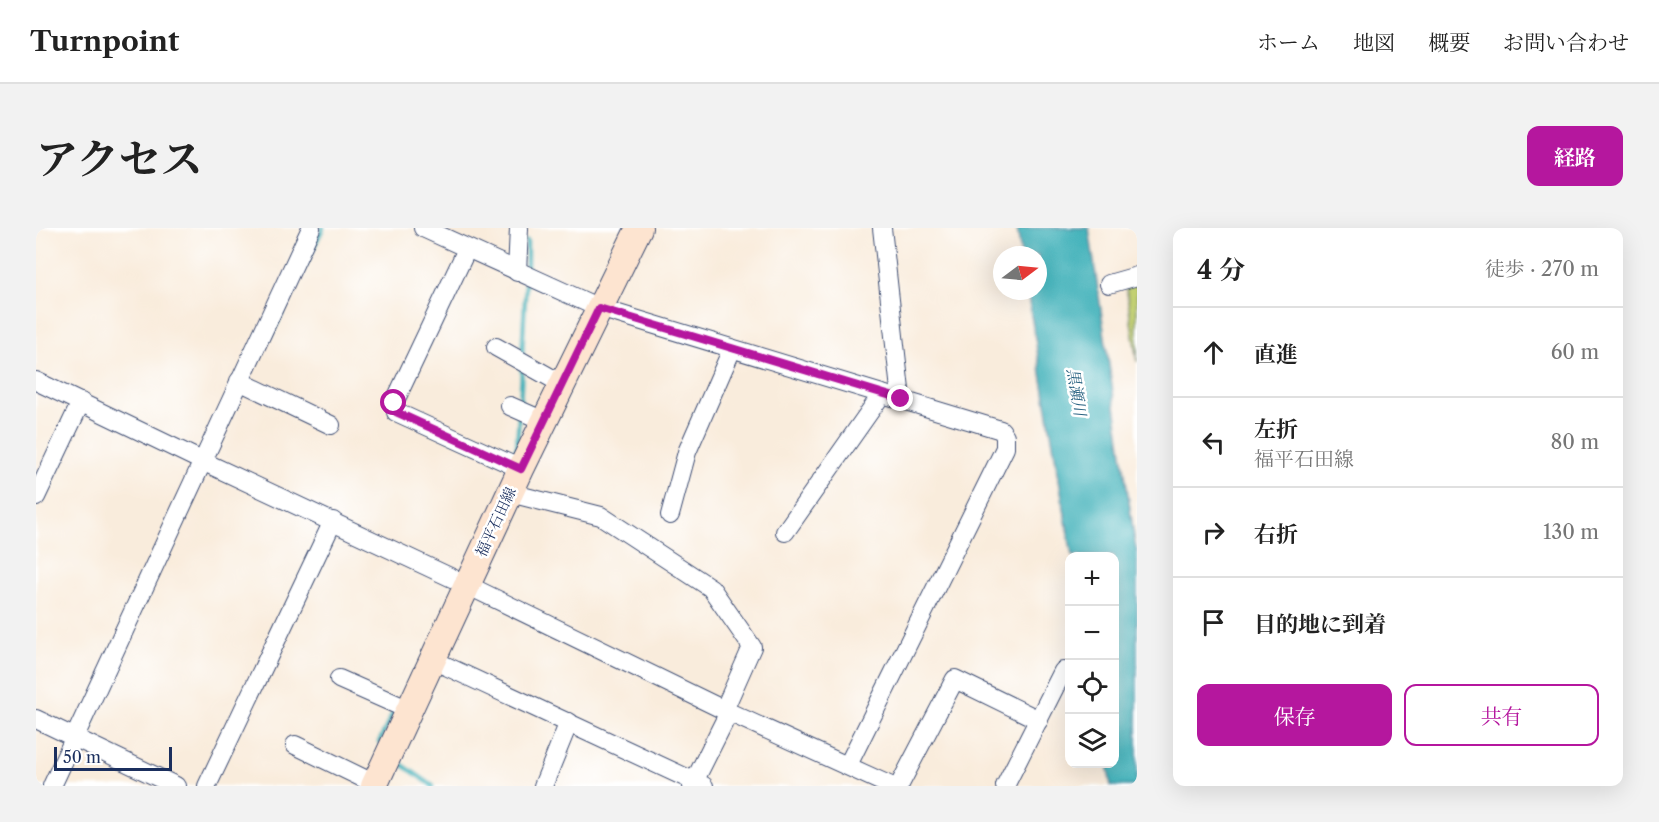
<!DOCTYPE html>
<html lang="ja">
<head>
<meta charset="utf-8">
<style>
	:root { --surface:#fff; --page:#f2f2f2; --text:#222; --muted:#767676; --line:#e0e0e0; --accent:#b5179e }
	body { margin:0; font-family:"Libre Caslon Text","Noto Serif JP",serif; background:var(--page); color:var(--text) }
	.controls { position:absolute; right:18px; bottom:18px; display:grid; overflow:hidden; border-radius:12px; box-shadow:0 6px 24px #0002 }
	.controls button { width:54px; height:54px; display:grid; place-items:center; padding:0; border:0; border-bottom:2px solid var(--line); background:var(--surface); color:var(--text); font:30px sans-serif }
	.compass { position:absolute; left:957px; top:18px; width:54px; height:54px; border-radius:50%; background:var(--surface); box-shadow:0 6px 24px #0002; rotate:74deg }
	.scale { position:absolute; left:18px; bottom:15px; width:118px; box-sizing:border-box; padding-left:6px; border:3px solid #1b2f5e; border-top:0; font-size:16px; line-height:21px; white-space:nowrap; color:#1b2f5e; -webkit-text-stroke:4px #fff; paint-order:stroke }
	.stop { position:absolute; width:18px; height:18px; margin:-14px; border:4px solid #b5179e; border-radius:50%; background:#fff }
	.stop.end { background:#b5179e; border-color:#fff; box-shadow:0 2px 6px #0008 }
	.list { margin:0; padding:0; list-style:none }
	h2 { display:flex; justify-content:space-between; align-items:center; height:78px; margin:0; padding:0 24px; font-size:26px }
	h2 small { font-size:20px; font-weight:400; color:var(--muted) }
	.list li { display:grid; grid-template-columns:39px 1fr auto; gap:18px; align-items:center; box-sizing:border-box; height:90px; padding:0 24px; border-top:2px solid var(--line) }
	.list b { display:block; font-size:22px; white-space:nowrap }
	.list p { margin:0; font-size:20px; white-space:nowrap; color:var(--muted) }
	.list em { font-size:20px; font-style:normal; color:var(--muted) }
	.actions { display:flex; gap:12px; padding:18px 24px }
	.actions a { flex:1; padding:14px 0; border:2px solid var(--accent); border-radius:12px; text-align:center; font-size:21px; color:var(--accent) }
	.actions .main { background:var(--accent); color:#fff }
	.icon { flex:none; width:33px; height:33px; fill:none; stroke:currentColor; stroke-width:2; stroke-linecap:round; stroke-linejoin:round }
	.map { position:relative; flex:none; width:1101px; height:558px; overflow:hidden; border-radius:12px }
	header { display:flex; align-items:center; gap:36px; box-sizing:border-box; height:84px; padding:0 30px; background:var(--surface); border-bottom:2px solid var(--line) }
	header strong { font-size:28px }
	nav { display:flex; gap:33px; margin-inline-start:auto; font-size:21px }
	.intro { display:flex; align-items:center; justify-content:space-between; box-sizing:border-box; height:144px; padding:0 36px }
	h1 { margin:0; font-size:42px }
	.button { padding:15px 27px; border-radius:12px; background:var(--accent); color:#fff; font-size:21px; font-weight:700 }
	main { display:flex; gap:36px; padding:0 36px }
	aside { flex:1; background:var(--surface); border-radius:12px; box-shadow:0 6px 24px #0002 }
	.map>svg:first-child { display:block }
	.green { fill:#c3d072; stroke:#6f8068; stroke-width:1.5 }
	.water { fill:#41b1b9; stroke:#2e708c; stroke-width:1.5 }
	.lines { fill:none; stroke-linecap:round; stroke-linejoin:round }
	.stream { stroke:#41b1b9; stroke-width:4.5 }
	.minor-casing { stroke:#3c4b71; stroke-width:20 }
	.secondary-casing { stroke:#3c4b71; stroke-width:28 }
	.minor { stroke:#fff; stroke-width:18 }
	.secondary { stroke:#fde4d0; stroke-width:26 }
	.route { stroke:#b5179e; stroke-width:8 }
	.labels { text-anchor:middle; stroke-width:5; stroke-linejoin:round; paint-order:stroke }
	.street-label { font-size:15px; fill:#1b2f5e; stroke:#fff }
	.water-label { font-size:16px; font-style:italic; fill:#2a6382; stroke:#fff }
</style>
</head>
<body>
<header>
<strong>Turnpoint</strong>
<nav><a>ホーム</a><a>地図</a><a>概要</a><a>お問い合わせ</a></nav>
</header>
<div class="intro"><h1>アクセス</h1><a class="button">経路</a></div>
<main>
<div class="map">
<svg width="1101" height="558" viewBox="0 0 1101 558">
	<rect width="100%" height="100%" fill="#fff"/>
	<filter id="ink" filterUnits="userSpaceOnUse"><feTurbulence type="fractalNoise" baseFrequency=".0167" numOctaves="2"/><feDisplacementMap in="SourceGraphic" scale="12" xChannelSelector="R" yChannelSelector="G"/><feConvolveMatrix kernelMatrix="1 2 1 2 8 2 1 2 1" color-interpolation-filters="sRGB"/></filter>
	<filter id="wash" filterUnits="userSpaceOnUse"><feTurbulence type="fractalNoise" baseFrequency=".008" numOctaves="4" result="noise"/><feDisplacementMap in="SourceGraphic" scale="24" xChannelSelector="R" yChannelSelector="G"/><feGaussianBlur stdDeviation="1.35" result="paint"/><feColorMatrix in="noise" values="0 0 0 0 0 0 0 0 0 0 0 0 0 0 0 0 0 1.4 0 .05"/><feComposite in="paint" operator="in"/></filter>
	<g filter="url(#wash)">
		<rect width="100%" height="100%" fill="#f9ecdc"/>
		<polygon class="green" points="1101,57 1101,134 1090,60"/>
		<polygon class="water" points="981,0 1053,0 1101,328 1101,558 1075,558 1071,536 1078,536 1078,328 1036,328 991,63 1002,63 1002,27 985,27"/>
		<g class="lines">
			<g class="stream">
				<polyline points="491,41 491,13"/>
				<polyline points="235,107 287,0"/>
				<polyline points="486,128 490,52"/>
				<polyline points="484,179 486,139"/>
				<polyline points="477,229 481,218 483,187"/>
				<polyline points="49,510 58,490"/>
				<polyline points="343,514 359,481"/>
				<polyline points="364,535 397,558"/>
				<polyline points="32,545 45,517"/>
			</g>
		</g>
	</g>
	<g filter="url(#ink)">
		<g class="lines">
			<g class="minor-casing">
				<g id="minor">
					<polyline points="387,0 563,80 965,202 969,208 969,220 812,537"/>
					<polyline points="846,0 865,171"/>
					<polyline points="431,21 358,175 360,184 485,241"/>
					<polyline points="481,44 483,0"/>
					<polyline points="1073,56 1101,48"/>
					<polyline points="460,119 526,156"/>
					<polyline points="0,153 166,233 431,357 688,482 855,558"/>
					<polyline points="203,153 295,197"/>
					<polyline points="474,178 508,193"/>
					<polyline points="474,265 565,288 675,360 716,419 688,482"/>
					<polyline points="0,269 45,174"/>
					<polyline points="634,287 651,224 696,121"/>
					<polyline points="749,304 846,166"/>
					<polyline points="397,432 668,558"/>
					<polyline points="303,451 373,482"/>
					<polyline points="0,491 140,558"/>
					<polyline points="259,517 339,556"/>
					<polyline points="16,558 275,0"/>
					<polyline points="171,558 297,293"/>
					<polyline points="507,558 533,494"/>
					<polyline points="656,558 693,484"/>
					<polyline points="863,558 919,451 1003,492"/>
					<polyline points="969,558 1027,443"/>
				</g>
			</g>
			<g class="secondary-casing">
				<polyline id="secondary" points="338,558 485,241 603,0"/>
			</g>
			<use href="#minor" class="minor"/>
			<use href="#secondary" class="secondary"/>
		</g>
	</g>
	<g class="lines" filter="url(#ink)">
		<polyline class="route" points="358,175 360,184 485,241 563,80 865,171"/>
	</g>
	<g class="labels">
		<g class="street-label">
			<text transform="translate(460 294) rotate(-65)" y="5">福平石田線</text>
		</g>
		<g class="water-label">
			<text transform="translate(1041 164) rotate(81)" y="6">黒瀬川</text>
		</g>
	</g>
</svg>
<div class="controls">
<button>+</button>
<button>−</button>
<button><svg class="icon" aria-label="locate" viewBox="0 0 24 24"><circle cx="12" cy="12" r="6"/><path d="M12 2v4M12 18v4M2 12h4M18 12h4"/></svg></button>
<button><svg class="icon" aria-label="layers" viewBox="0 0 24 24"><path d="M12 4l9 5-9 5-9-5zM3 14l9 5 9-5"/></svg></button>
</div>
<svg class="compass" viewBox="-18 -18 36 36"><path d="M0-13l5 13h-10z" fill="#e53935"/><path d="M0 13l5-13h-10z" fill="#767676"/></svg>
<div class="scale">50 m</div>
<div class="stop" style="left:358px;top:175px"></div>
<div class="stop end" style="left:865px;top:171px"></div>
</div>
<aside>
<h2>4 分<small>徒歩 · 270 m</small></h2>
<ul class="list">
<li><svg class="icon" aria-label="ahead" viewBox="0 0 24 24"><path d="M12 20V5M6 11l6-6 6 6"/></svg><div><b>直進</b></div><em>60 m</em></li>
<li><svg class="icon" aria-label="left" viewBox="0 0 24 24"><path d="M17 20v-9H6M10 6l-5 5 5 5"/></svg><div><b>左折</b><p>福平石田線</p></div><em>80 m</em></li>
<li><svg class="icon" aria-label="right" viewBox="0 0 24 24"><path d="M7 20v-9h11M14 6l5 5-5 5"/></svg><div><b>右折</b></div><em>130 m</em></li>
<li><svg class="icon" aria-label="arrive" viewBox="0 0 24 24"><path d="M6 21V4h12l-3 4 3 4H6"/></svg><div><b>目的地に到着</b></div></li>
</ul>
<div class="actions"><a class="main">保存</a><a>共有</a></div>
</aside>
</main>
</body>
</html>
